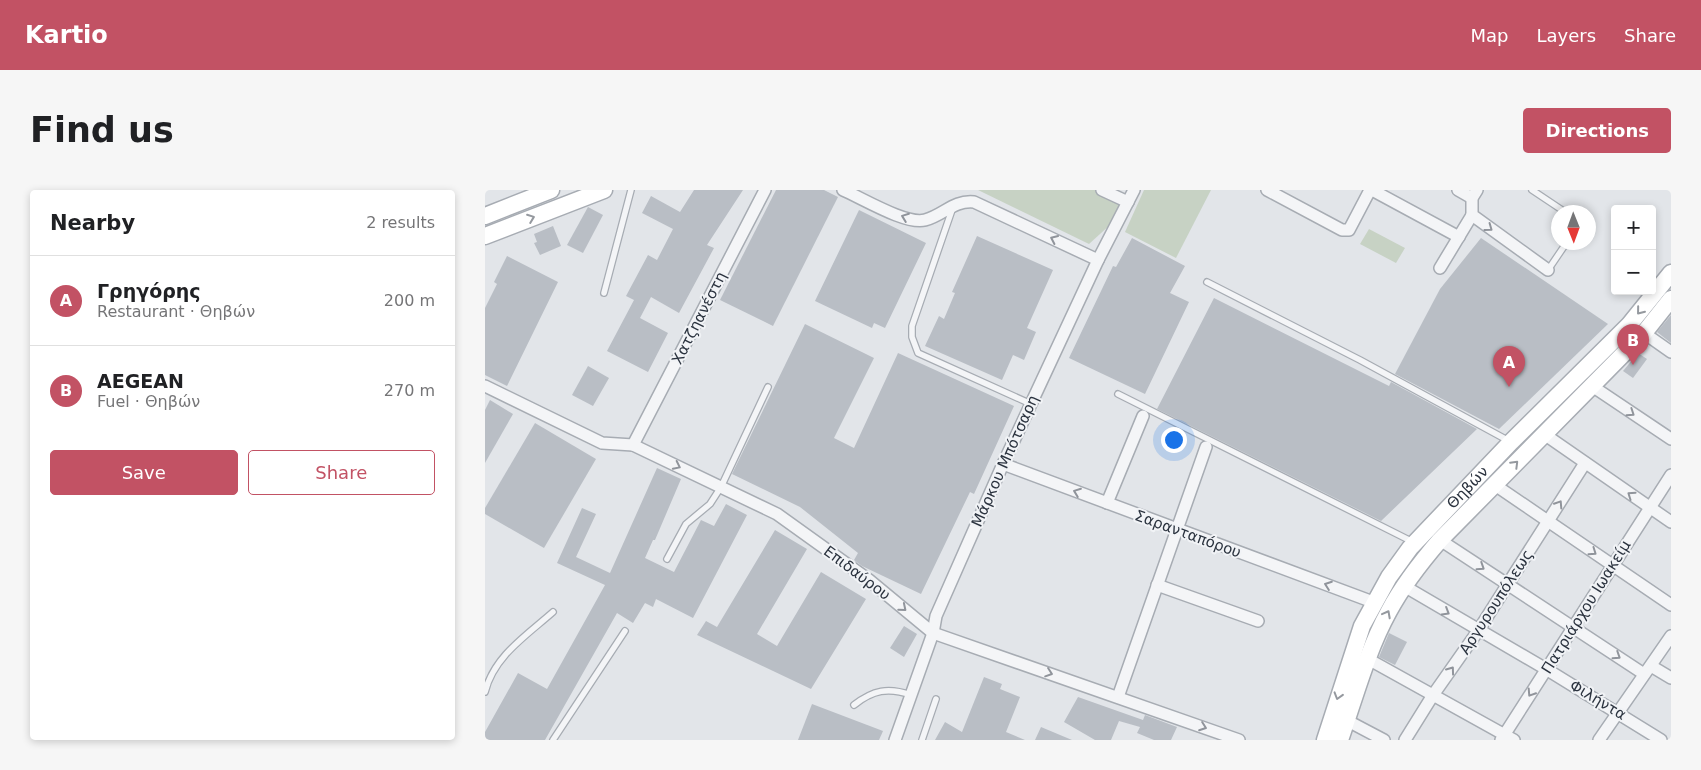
<!DOCTYPE html>
<html lang="en">
<head>
<meta charset="utf-8">
<style>
	:root { --surface:#fff; --page:#f6f6f6; --text:#202124; --muted:#757577; --line:#e0e0e0; --accent:#c25264 }
	body { margin:0; font-family:"DejaVu Sans",sans-serif; background:var(--page); color:var(--text) }
	.controls { position:absolute; right:15px; top:15px; display:grid; overflow:hidden; border-radius:5px; box-shadow:0 2px 8px #0003 }
	.controls button { width:45px; height:45px; display:grid; place-items:center; padding:0; border:0; border-bottom:1px solid var(--line); background:var(--surface); color:var(--text); font:25px sans-serif }
	.compass { position:absolute; left:1066px; top:15px; width:45px; height:45px; border-radius:50%; background:var(--surface); box-shadow:0 2px 8px #0003; rotate:179deg }
	.you { position:absolute; left:688px; top:249px; width:18px; height:18px; margin:-12px; border:4px solid #fff; border-radius:50%; background:#1a73e8; box-shadow:0 0 0 8px #1a73e833 }
	.badge { display:grid; place-items:center; width:32px; height:32px; border-radius:50%; background:var(--accent); color:#fff; font-size:16px; font-weight:700 }
	.pin { position:absolute; translate:-50% -41px; filter:drop-shadow(0 1px 2px #0008) }
	.pin::after { content:''; position:absolute; top:26px; width:18px; height:15px; background:inherit; clip-path:polygon(0 0,100% 0,50% 100%) }
	.list { margin:0; padding:0; list-style:none }
	h2 { display:flex; justify-content:space-between; align-items:center; height:65px; margin:0; padding:0 20px; font-size:21px }
	h2 small { font-size:16px; font-weight:400; color:var(--muted) }
	.list li { display:grid; grid-template-columns:32px 1fr auto; gap:15px; align-items:center; box-sizing:border-box; height:90px; padding:0 20px; border-top:1px solid var(--line) }
	.list b { display:block; font-size:19px; white-space:nowrap }
	.list p { margin:0; font-size:16px; white-space:nowrap; color:var(--muted) }
	.list em { font-size:16px; font-style:normal; color:var(--muted) }
	.actions { display:flex; gap:10px; padding:15px 20px }
	.actions a { flex:1; padding:11px 0; border:1px solid var(--accent); border-radius:5px; text-align:center; font-size:18px; color:var(--accent) }
	.actions .main { background:var(--accent); color:#fff }
	.map { position:relative; flex:none; width:1186px; height:550px; overflow:hidden; border-radius:5px }
	header { display:flex; align-items:center; gap:30px; box-sizing:border-box; height:70px; padding:0 25px; background:var(--accent); color:#fff }
	header strong { font-size:24px }
	nav { display:flex; gap:28px; margin-inline-start:auto; font-size:18px }
	.intro { display:flex; align-items:center; justify-content:space-between; box-sizing:border-box; height:120px; padding:0 30px }
	h1 { margin:0; font-size:35px }
	.button { padding:12px 22px; border-radius:5px; background:var(--accent); color:#fff; font-size:18px; font-weight:700 }
	main { display:flex; gap:30px; padding:0 30px }
	aside { flex:1; background:var(--surface); border-radius:5px; box-shadow:0 2px 8px #0003 }
	.map>svg:first-child { display:block }
	.green { fill:#c7d2c4 }
	.building { fill:#b9bec5 }
	.lines { fill:none; stroke-linecap:round; stroke-linejoin:round }
	.lane-casing { stroke:#a7acb3; stroke-width:8 }
	.street-casing { stroke:#a7acb3; stroke-width:14 }
	.secondary-casing { stroke:#a7acb3; stroke-width:19 }
	.lane { stroke:#f4f5f7; stroke-width:5.5 }
	.street { stroke:#f4f5f7; stroke-width:11 }
	.secondary { stroke:#fff; stroke-width:16 }
	.oneway { stroke:#90949b }
	.oneway2 { stroke:#95999f }
	.labels { text-anchor:middle; stroke-width:4; stroke-linejoin:round; paint-order:stroke }
	.street-label { font-size:15px; fill:#2b333f; stroke:#f1f3f6 }
</style>
</head>
<body>
<header>
<strong>Kartio</strong>
<nav><a>Map</a><a>Layers</a><a>Share</a></nav>
</header>
<div class="intro"><h1>Find us</h1><a class="button">Directions</a></div>
<main>
<aside>
<h2>Nearby<small>2 results</small></h2>
<ul class="list">
<li><span class="badge">A</span><div><b>Γρηγόρης</b><p>Restaurant · Θηβών</p></div><em>200 m</em></li>
<li><span class="badge">B</span><div><b>AEGEAN</b><p>Fuel · Θηβών</p></div><em>270 m</em></li>
</ul>
<div class="actions"><a class="main">Save</a><a>Share</a></div>
</aside>
<div class="map">
<svg width="1186" height="550" viewBox="0 0 1186 550">
	<rect width="100%" height="100%" fill="#e2e5e9"/>
	<g class="green">
		<polygon points="493,0 610,0 636,12 626,34 604,54"/>
		<polygon points="659,0 726,0 691,68 640,42"/>
		<polygon points="884,39 920,58 911,73 875,54"/>
	</g>
	<g class="building">
		<polygon points="209,0 258,0 222,55 229,58 194,123 166,107 155,128 183,143 163,182 122,161 149,110 141,106 163,65 172,70 188,39 157,23 166,6 195,22"/>
		<polygon points="291,0 339,0 353,7 288,136 235,110"/>
		<polygon points="103,17 118,25 98,63 82,55"/>
		<polygon points="374,20 441,53 400,138 389,133 387,138 330,111"/>
		<polygon points="68,36 76,56 55,65 49,53 52,52 49,44"/>
		<polygon points="492,46 568,80 542,138 551,142 539,170 528,165 517,190 440,156 454,126 459,129 470,103 467,102"/>
		<polygon points="647,48 700,76 685,103 704,112 660,204 584,168 628,76 631,77"/>
		<polygon points="996,48 1123,134 1014,239 910,184 955,99"/>
		<polygon points="22,66 73,92 22,196 0,185 0,118 12,94 9,92"/>
		<polygon points="729,108 904,196 906,192 992,239 896,331 672,219"/>
		<polygon points="1186,125 1186,153 1172,142"/>
		<polygon points="320,134 389,168 349,248 369,258 413,163 529,216 489,304 485,302 436,404 377,376 369,370 373,363 315,317 247,284"/>
		<polygon points="1153,163 1162,169 1148,188 1138,181"/>
		<polygon points="103,176 124,188 108,216 87,205"/>
		<polygon points="5,210 28,224 0,273 0,220"/>
		<polygon points="50,233 111,269 59,358 0,324 0,318"/>
		<polygon points="172,278 196,289 170,350 168,350 160,368 189,382 216,330 229,336 241,314 262,325 208,428 171,409 168,417 160,413 148,433 132,423 60,550 0,550 0,542 33,483 62,499 120,395 72,373 97,318 111,324 91,367 125,383"/>
		<polygon points="290,340 322,359 272,444 292,456 336,382 381,409 326,499 212,445 221,431 232,437"/>
		<polygon points="419,436 432,444 419,467 405,458"/>
		<polygon points="904,443 922,452 910,475 894,467"/>
		<polygon points="499,487 517,494 515,499 535,507 521,542 540,550 450,550 460,532 477,542"/>
		<polygon points="593,507 658,530 660,525 692,537 686,550 669,550 652,543 655,537 634,531 626,550 610,550 579,532"/>
		<polygon points="327,514 398,541 394,550 313,550"/>
		<polygon points="556,537 587,550 550,550"/>
	</g>
	<g class="lines">
		<g class="lane-casing">
			<g id="lane">
				<polyline points="1047,0 1080,22"/>
				<polyline points="468,17 427,136 427,147 433,163 546,214"/>
				<polyline points="1063,80 1082,52"/>
				<polyline points="722,92 875,170 1024,251"/>
				<polyline points="119,103 146,0"/>
				<polyline points="633,204 928,352"/>
				<polyline points="182,369 201,334 225,314 236,297 283,197"/>
				<path d="M0,502c9,-36 42,-57 68,-80"/>
				<path d="M369,515c19,-15 34,-18 57,-10"/>
				<polyline points="68,550 140,441"/>
				<polyline points="437,550 451,509"/>
			</g>
		</g>
		<g class="street-casing">
			<g id="street">
				<path d="M358,0c19,8 63,35 82,30 19,-5 28,-20 49,-18l124,58"/>
				<polyline points="617,0 643,12"/>
				<polyline points="782,0 857,40 864,40 885,0"/>
				<polyline points="887,0 974,47"/>
				<polyline points="973,0 987,8"/>
				<polyline points="992,0 987,8 987,25 1063,80"/>
				<polyline points="955,78 987,25"/>
				<polyline points="1159,143 1186,162"/>
				<polyline points="0,196 117,253 148,255 292,324 384,390 448,443 754,550"/>
				<polyline points="1107,196 1186,249"/>
				<polyline points="1059,244 1186,332"/>
				<polyline points="148,255 280,0"/>
				<polyline points="518,274 888,412"/>
				<polyline points="1010,295 1186,415"/>
				<polyline points="622,313 658,226"/>
				<polyline points="955,350 1159,484"/>
				<polyline points="672,395 773,431"/>
				<polyline points="919,396 1061,479 1176,550"/>
				<polyline points="883,469 1029,550"/>
				<polyline points="1166,476 1186,488"/>
				<polyline points="633,507 721,257"/>
				<polyline points="861,530 899,550"/>
				<polyline points="410,550 448,443 451,426 518,274 613,70 649,0"/>
				<polyline points="920,550 948,505 993,441 1100,273"/>
				<polyline points="1016,550 1186,285"/>
				<polyline points="1114,550 1186,446"/>
			</g>
		</g>
		<g class="secondary-casing">
			<g id="secondary">
				<polyline points="0,26 66,0"/>
				<polyline points="0,46 119,0"/>
				<path id="s1" d="M840,550l37,-114 27,-49 21,-29 101,-106 118,-117 42,-52"/>
				<path d="M855,550c15,-43 27,-89 49,-129 14,-26 32,-49 51,-71l204,-207 27,-34"/>
			</g>
		</g>
		<use href="#lane" class="lane"/>
		<use href="#street" class="street"/>
		<use href="#secondary" class="secondary"/>
	</g>
	<defs><path id="oneway-chevron" d="M-2-3.5L2.5 0L-2 3.5" fill="none" stroke-width="1.6" stroke-linecap="round" stroke-linejoin="round" transform="scale(1.25)"/></defs>
	<g class="oneway">
		<use href="#oneway-chevron" transform="translate(420 27) rotate(-159)"/>
		<use href="#oneway-chevron" transform="translate(1004 38) rotate(36)"/>
		<use href="#oneway-chevron" transform="translate(569 49) rotate(-155)"/>
		<use href="#oneway-chevron" transform="translate(1146 223) rotate(34)"/>
		<use href="#oneway-chevron" transform="translate(192 276) rotate(26)"/>
		<use href="#oneway-chevron" transform="translate(592 302) rotate(-159)"/>
		<use href="#oneway-chevron" transform="translate(1146 305) rotate(-145)"/>
		<use href="#oneway-chevron" transform="translate(1074 314) rotate(-57)"/>
		<use href="#oneway-chevron" transform="translate(1108 362) rotate(35)"/>
		<use href="#oneway-chevron" transform="translate(996 377) rotate(33)"/>
		<use href="#oneway-chevron" transform="translate(843 395) rotate(-160)"/>
		<use href="#oneway-chevron" transform="translate(418 418) rotate(40)"/>
		<use href="#oneway-chevron" transform="translate(961 422) rotate(31)"/>
		<use href="#oneway-chevron" transform="translate(1132 466) rotate(33)"/>
		<use href="#oneway-chevron" transform="translate(966 480) rotate(-54)"/>
		<use href="#oneway-chevron" transform="translate(564 483) rotate(19)"/>
		<use href="#oneway-chevron" transform="translate(1046 503) rotate(123)"/>
		<use href="#oneway-chevron" transform="translate(718 537) rotate(20)"/>
	</g>
	<g class="oneway2">
		<use href="#oneway-chevron" transform="translate(46 28) rotate(-21)"/>
		<use href="#oneway-chevron" transform="translate(1155 121) rotate(129)"/>
		<use href="#oneway-chevron" transform="translate(1030 274) rotate(-45)"/>
		<use href="#oneway-chevron" transform="translate(902 424) rotate(-62)"/>
		<use href="#oneway-chevron" transform="translate(853 506) rotate(107)"/>
	</g>
	<g class="labels">
		<g class="street-label">
			<text transform="translate(214 128) rotate(-63)" y="5">Χατζηανέστη</text>
			<text transform="translate(520 271) rotate(-66)" y="5">Μάρκου Μπότσαρη</text>
			<text dy="5" stroke="none"><textPath href="#s1" startOffset="295">Θηβών</textPath></text>
			<text transform="translate(703 344) rotate(20)" y="5">Σαρανταπόρου</text>
			<text transform="translate(372 383) rotate(37)" y="5">Επιδαύρου</text>
			<text transform="translate(1011 412) rotate(-57)" y="5">Αργυρουπόλεως</text>
			<text transform="translate(1101 417) rotate(-58)" y="5">Πατριάρχου Ιωακείμ</text>
			<text transform="translate(1113 510) rotate(31)" y="5">Φιλήντα</text>
		</g>
	</g>
</svg>
<div class="controls">
<button>+</button>
<button>−</button>
</div>
<svg class="compass" viewBox="-18 -18 36 36"><path d="M0-13l5 13h-10z" fill="#e53935"/><path d="M0 13l5-13h-10z" fill="#757577"/></svg>
<div class="you"></div>
<div class="pin badge" style="left:1024px;top:197px">A</div>
<div class="pin badge" style="left:1148px;top:175px">B</div>
</div>
</main>
</body>
</html>
